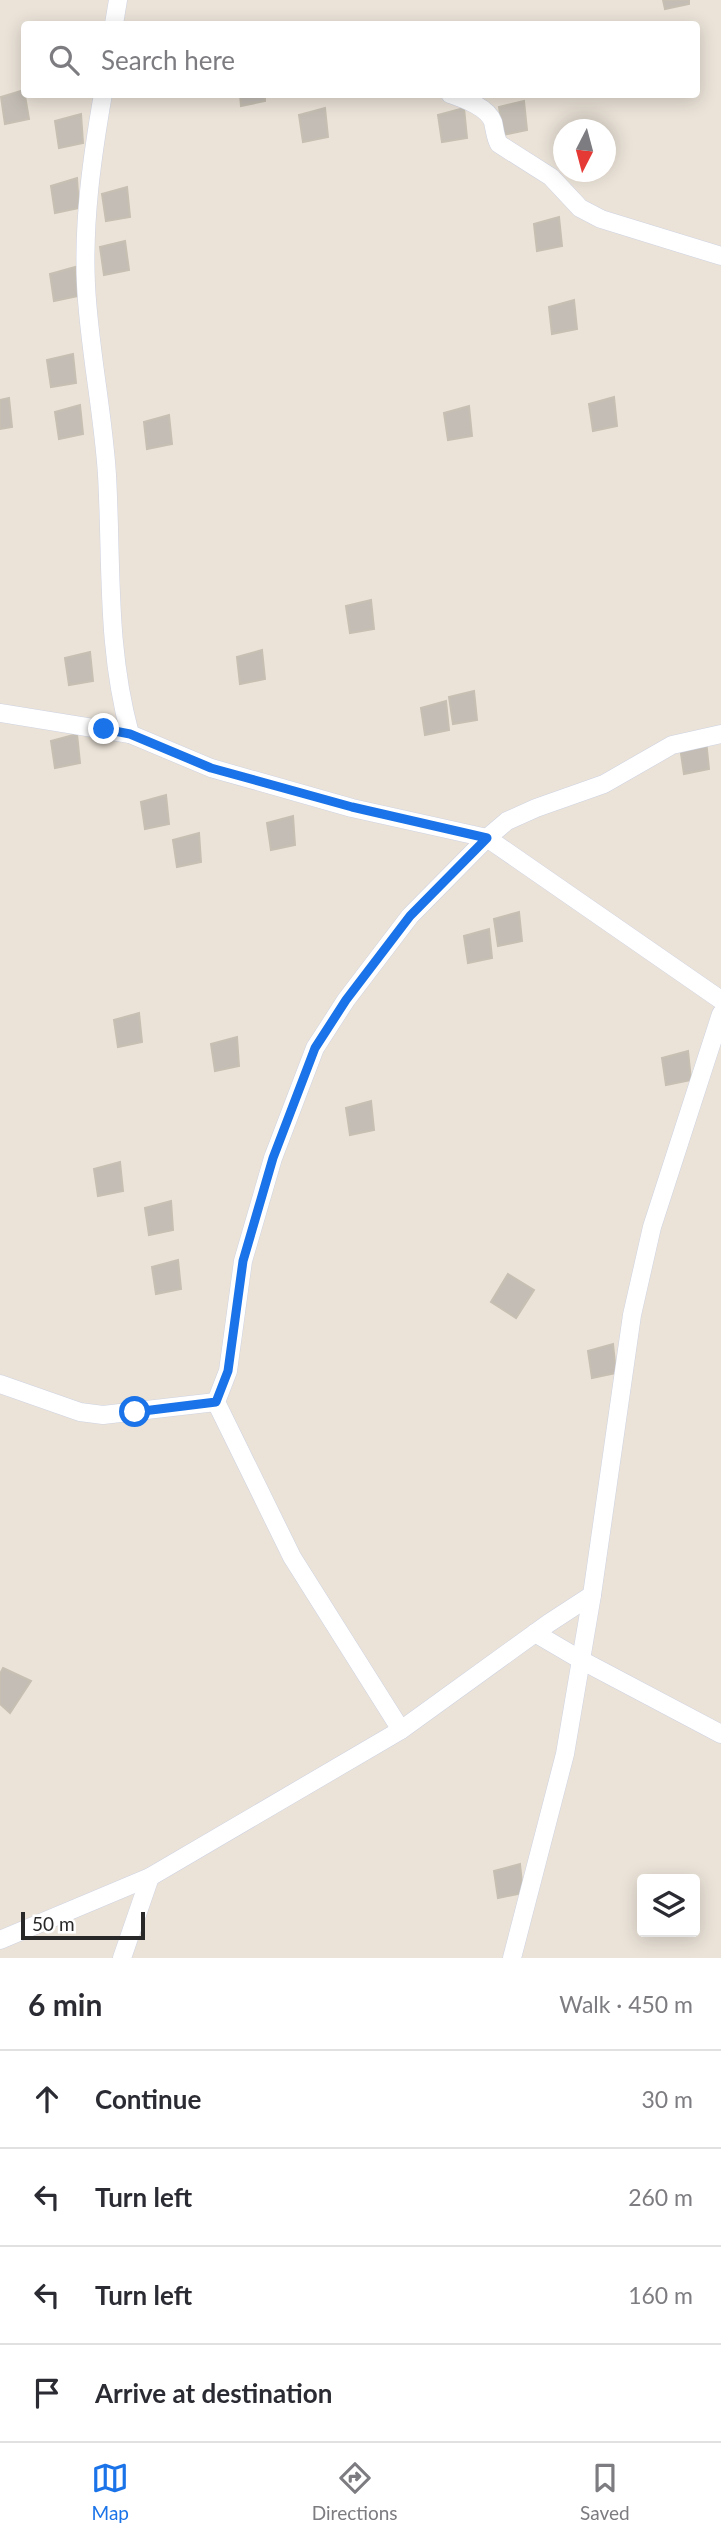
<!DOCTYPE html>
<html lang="en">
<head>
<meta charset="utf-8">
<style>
	:root { --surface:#fff; --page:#f2f2f3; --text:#2b2b33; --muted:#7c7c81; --line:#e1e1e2; --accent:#1a73e8 }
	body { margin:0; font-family:Lato,sans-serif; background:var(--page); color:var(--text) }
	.controls { position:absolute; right:21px; bottom:21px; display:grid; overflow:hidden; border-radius:7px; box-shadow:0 4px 18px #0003 }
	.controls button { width:63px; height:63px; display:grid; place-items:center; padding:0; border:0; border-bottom:2px solid var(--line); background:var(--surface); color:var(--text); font:35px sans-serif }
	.compass { position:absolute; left:553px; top:119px; width:63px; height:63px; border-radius:50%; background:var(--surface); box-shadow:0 4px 18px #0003; rotate:186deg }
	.scale { position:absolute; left:21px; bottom:18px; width:124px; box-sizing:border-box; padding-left:7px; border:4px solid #282828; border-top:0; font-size:19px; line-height:24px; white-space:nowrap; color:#282828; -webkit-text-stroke:5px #fff; paint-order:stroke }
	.stop { position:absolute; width:21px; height:21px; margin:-16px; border:5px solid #1a73e8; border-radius:50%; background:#fff }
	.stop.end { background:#1a73e8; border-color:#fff; box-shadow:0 2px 7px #0008 }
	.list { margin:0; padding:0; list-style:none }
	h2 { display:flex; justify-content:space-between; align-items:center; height:91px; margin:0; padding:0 28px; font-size:30px }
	h2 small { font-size:23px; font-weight:400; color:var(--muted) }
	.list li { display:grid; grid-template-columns:46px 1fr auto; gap:21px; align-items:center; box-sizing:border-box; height:98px; padding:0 28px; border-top:2px solid var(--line) }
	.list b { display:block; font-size:26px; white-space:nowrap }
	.list em { font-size:23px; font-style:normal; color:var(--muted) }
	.icon { flex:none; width:38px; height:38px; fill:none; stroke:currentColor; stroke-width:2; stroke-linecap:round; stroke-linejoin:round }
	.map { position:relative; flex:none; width:721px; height:1958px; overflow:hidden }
	.search { position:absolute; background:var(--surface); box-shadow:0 4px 18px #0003; left:21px; right:21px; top:21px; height:77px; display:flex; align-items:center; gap:18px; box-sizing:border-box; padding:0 24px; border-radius:7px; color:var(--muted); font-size:26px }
	.sheet { height:483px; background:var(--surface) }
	nav { display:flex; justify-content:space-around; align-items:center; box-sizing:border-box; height:98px; border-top:2px solid var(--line); background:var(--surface); font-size:19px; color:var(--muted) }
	nav a { display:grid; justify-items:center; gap:4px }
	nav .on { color:var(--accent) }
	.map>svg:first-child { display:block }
	.building { fill:#c3bdb5; stroke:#c6bfb2; stroke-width:2 }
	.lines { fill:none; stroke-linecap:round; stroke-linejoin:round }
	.minor-casing { stroke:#ced2e2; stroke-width:19 }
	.minor { stroke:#fff; stroke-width:18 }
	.route { stroke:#1a73e8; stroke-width:9 }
</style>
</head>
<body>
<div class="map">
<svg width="721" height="1958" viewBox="0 0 721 1958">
	<rect width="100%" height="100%" fill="#ebe3d8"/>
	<g class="building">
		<polygon points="663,0 689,0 689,4 665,9"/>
		<polygon points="24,90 29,119 5,124 1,97"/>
		<polygon points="240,94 265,94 265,101 241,106"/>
		<polygon points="524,101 527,130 503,135 499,107"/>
		<polygon points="325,108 328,137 303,142 299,115"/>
		<polygon points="464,108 467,138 442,142 438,115"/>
		<polygon points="81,114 83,143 59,148 55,121"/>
		<polygon points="77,178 79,208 55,213 51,186"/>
		<polygon points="127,187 130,217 106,221 102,194"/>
		<polygon points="559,217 562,246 537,251 534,224"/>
		<polygon points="125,241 129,270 104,275 100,247"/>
		<polygon points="75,267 78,296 54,301 50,274"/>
		<polygon points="574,300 577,329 552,334 549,307"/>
		<polygon points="73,354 76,383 51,387 47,360"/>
		<polygon points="614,397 617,426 593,431 589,404"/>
		<polygon points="9,398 12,427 0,429 0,400"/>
		<polygon points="80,405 83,434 59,439 55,412"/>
		<polygon points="469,406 472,436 448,440 444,413"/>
		<polygon points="169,415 172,444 147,449 144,422"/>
		<polygon points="371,600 374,629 350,633 346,606"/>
		<polygon points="262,650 265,679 240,684 237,657"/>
		<polygon points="90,652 93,681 69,685 65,658"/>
		<polygon points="474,691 477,720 453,724 449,697"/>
		<polygon points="446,701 449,730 425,735 421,708"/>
		<polygon points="77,734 80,763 55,768 51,741"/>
		<polygon points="706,740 709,769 684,774 680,747"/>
		<polygon points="166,795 169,824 145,829 141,802"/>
		<polygon points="293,816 295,845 271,850 267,823"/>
		<polygon points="199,833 201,862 177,867 173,840"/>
		<polygon points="519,912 522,941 498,946 494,919"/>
		<polygon points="489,929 492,958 468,963 464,936"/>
		<polygon points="139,1013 142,1042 118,1047 114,1020"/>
		<polygon points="237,1037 239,1066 215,1071 211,1044"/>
		<polygon points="688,1051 691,1080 666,1085 662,1058"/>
		<polygon points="371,1101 374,1130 350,1135 346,1108"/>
		<polygon points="120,1162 123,1191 98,1196 94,1169"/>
		<polygon points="171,1201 173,1230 149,1235 145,1208"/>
		<polygon points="178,1260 181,1289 156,1294 152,1267"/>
		<polygon points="508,1274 534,1290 516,1318 491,1302"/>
		<polygon points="613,1344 616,1373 592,1378 588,1351"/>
		<polygon points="3,1668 31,1681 10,1713 0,1704 0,1674"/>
		<polygon points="520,1864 523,1893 498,1898 494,1871"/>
	</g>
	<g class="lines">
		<g class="minor-casing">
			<g id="minor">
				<polyline points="114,24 118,0"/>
				<path d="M103,94c-11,63 -20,127 -17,191 3,63 17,126 21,190 5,89 -1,171 23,259l81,34 141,40 135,30 234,162"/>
				<path d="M450,94c14,5 38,13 43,28 2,8 2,15 6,22l52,33 29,31 21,11 120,37"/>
				<polyline points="0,713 130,734"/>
				<polyline points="0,1384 80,1412 103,1415 216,1402"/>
				<polyline points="535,1633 581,1660 721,1734"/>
				<polyline points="401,1730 292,1557 216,1402 228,1371 243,1261 273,1158 315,1048 346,1000 410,916 487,838 507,821 536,808 604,784 672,745 721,734"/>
				<polyline points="0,1940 150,1877 401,1730 549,1623 592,1595"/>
				<polyline points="122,1958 150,1877"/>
				<polyline points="512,1958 565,1754 592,1595 632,1315 652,1227 721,1014"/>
			</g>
		</g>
		<use href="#minor" class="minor"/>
	</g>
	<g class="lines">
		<polyline class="route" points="104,729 130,734 211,768 352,807 487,838 410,916 346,1000 315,1048 273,1158 243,1261 228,1371 216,1402 135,1412"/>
	</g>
</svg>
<div class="controls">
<button><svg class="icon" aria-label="layers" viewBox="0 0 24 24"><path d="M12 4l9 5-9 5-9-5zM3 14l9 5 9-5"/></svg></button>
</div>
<svg class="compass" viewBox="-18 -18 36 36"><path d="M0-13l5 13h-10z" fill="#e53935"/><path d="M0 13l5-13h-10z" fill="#7c7c81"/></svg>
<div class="scale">50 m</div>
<div class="stop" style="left:135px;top:1412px"></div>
<div class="stop end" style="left:104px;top:729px"></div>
<div class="search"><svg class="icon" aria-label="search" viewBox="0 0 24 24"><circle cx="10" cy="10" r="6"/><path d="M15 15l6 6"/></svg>Search here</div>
</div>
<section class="sheet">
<h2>6 min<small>Walk · 450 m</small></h2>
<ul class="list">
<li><svg class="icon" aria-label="ahead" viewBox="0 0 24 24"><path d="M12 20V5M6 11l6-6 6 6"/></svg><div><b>Continue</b></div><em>30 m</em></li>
<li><svg class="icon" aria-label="left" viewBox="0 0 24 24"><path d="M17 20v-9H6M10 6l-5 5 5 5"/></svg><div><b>Turn left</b></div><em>260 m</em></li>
<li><svg class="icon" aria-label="left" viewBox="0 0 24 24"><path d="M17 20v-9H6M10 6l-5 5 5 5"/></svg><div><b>Turn left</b></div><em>160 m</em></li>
<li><svg class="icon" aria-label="arrive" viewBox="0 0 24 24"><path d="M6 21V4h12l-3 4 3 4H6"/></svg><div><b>Arrive at destination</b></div></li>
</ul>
</section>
<nav>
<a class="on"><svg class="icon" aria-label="map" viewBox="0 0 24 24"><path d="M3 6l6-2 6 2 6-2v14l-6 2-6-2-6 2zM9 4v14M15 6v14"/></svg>Map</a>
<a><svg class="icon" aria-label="directions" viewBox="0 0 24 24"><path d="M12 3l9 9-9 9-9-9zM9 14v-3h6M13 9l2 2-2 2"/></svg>Directions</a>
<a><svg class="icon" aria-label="saved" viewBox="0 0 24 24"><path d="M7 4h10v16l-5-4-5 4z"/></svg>Saved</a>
</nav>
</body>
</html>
